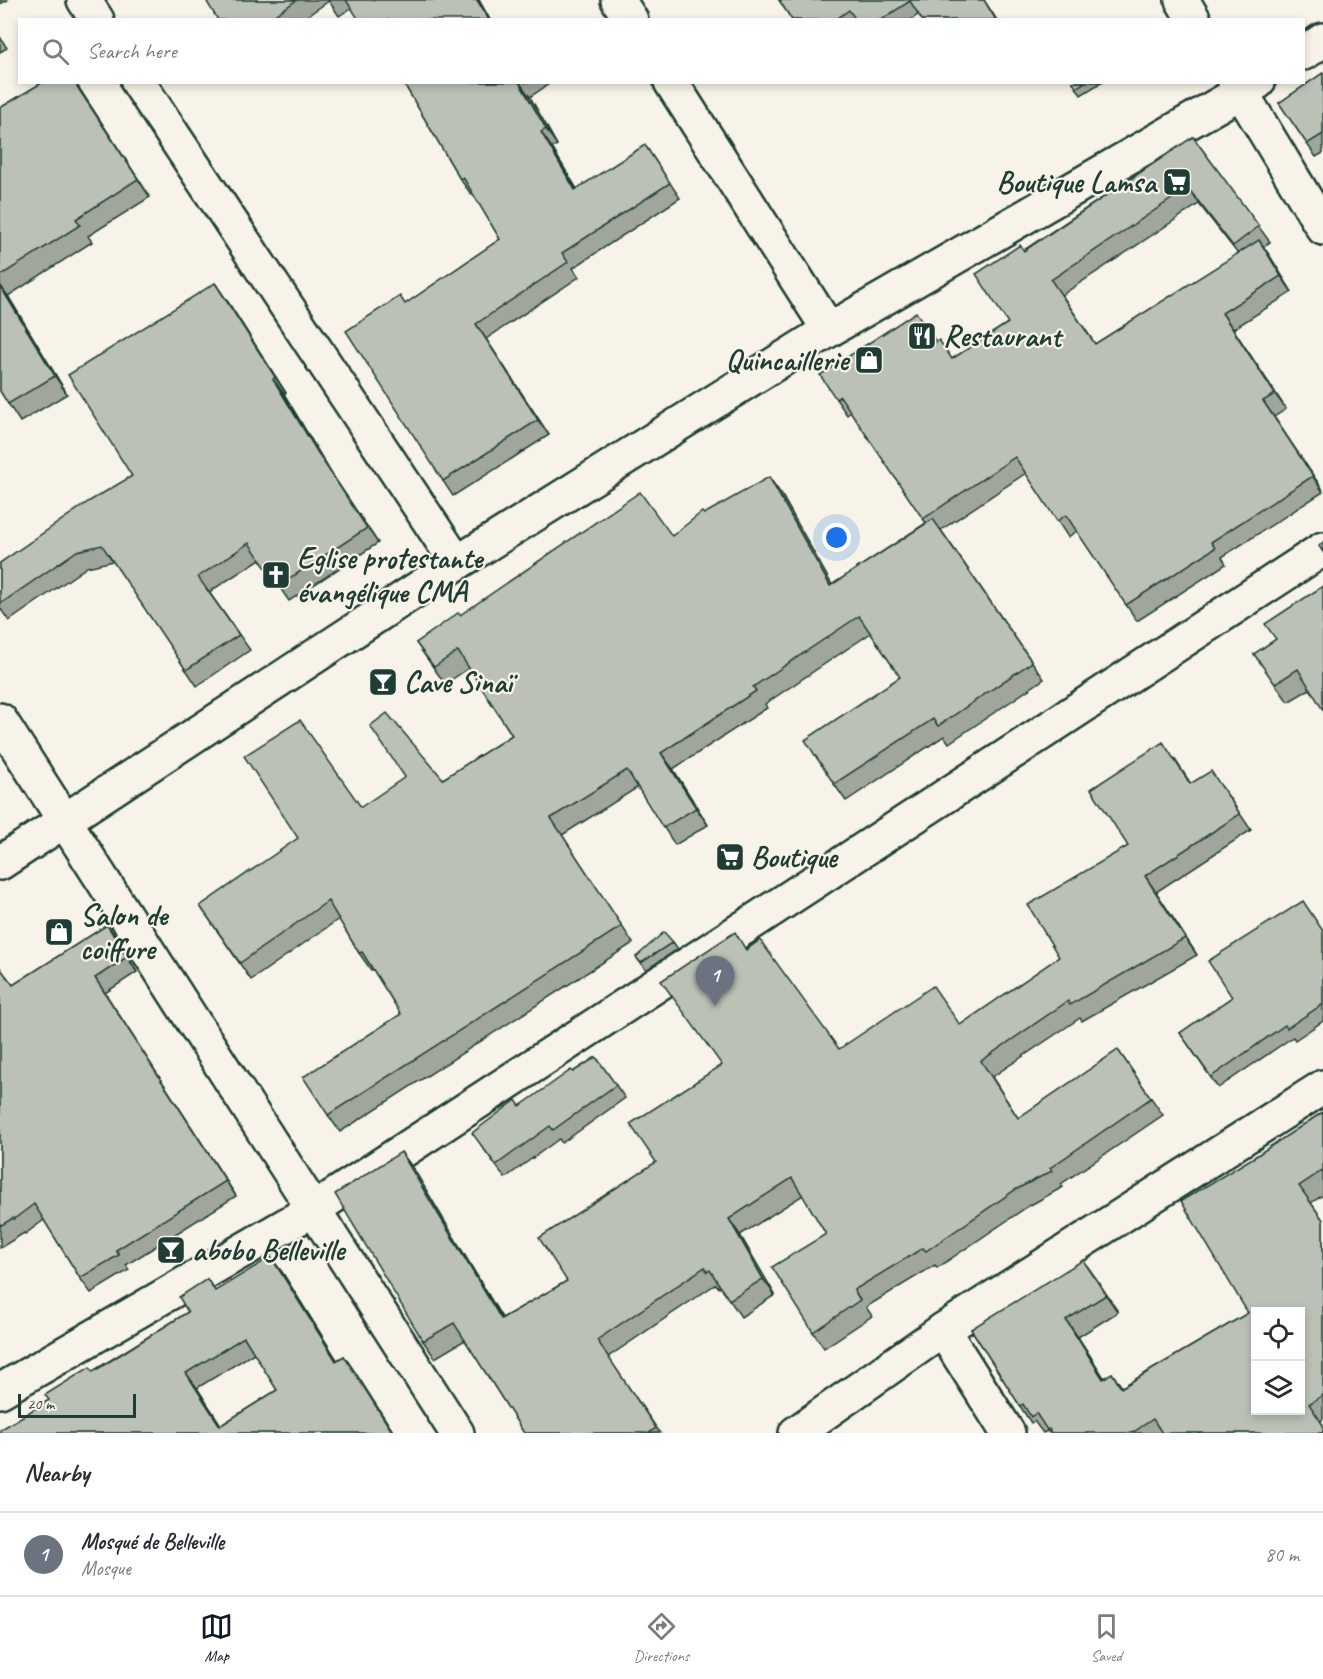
<!DOCTYPE html>
<html lang="en">
<head>
<meta charset="utf-8">
<style>
	:root { --surface:#fff; --page:#f2f2f3; --text:#2b2b33; --muted:#7c7c81; --line:#e1e1e2; --accent:#111827 }
	body { margin:0; font-family:Caveat,sans-serif; background:var(--page); color:var(--text) }
	.controls { position:absolute; right:18px; bottom:18px; display:grid; overflow:hidden; border-radius:0px; box-shadow:0 3px 9px #0003 }
	.controls button { width:54px; height:54px; display:grid; place-items:center; padding:0; border:0; border-bottom:2px solid var(--line); background:var(--surface); color:var(--text); font:30px sans-serif }
	.scale { position:absolute; left:18px; bottom:15px; width:118px; box-sizing:border-box; padding-left:6px; border:3px solid #1f3d34; border-top:0; font-size:16px; line-height:21px; white-space:nowrap; color:#1f3d34; -webkit-text-stroke:4px #f7f3e8; paint-order:stroke }
	.you { position:absolute; left:837px; top:538px; width:21px; height:21px; margin:-15px; border:4px solid #fff; border-radius:50%; background:#1a73e8; box-shadow:0 0 0 9px #1a73e833 }
	.badge { display:grid; place-items:center; width:39px; height:39px; border-radius:50%; background:var(--accent); color:#fff; font-size:20px; font-weight:700 }
	.pin { position:absolute; translate:-50% -50px; filter:drop-shadow(0 2px 3px #0008) }
	.pin::after { content:''; position:absolute; top:32px; width:21px; height:18px; background:inherit; clip-path:polygon(0 0,100% 0,50% 100%) }
	.list { margin:0; padding:0; list-style:none }
	h2 { display:flex; justify-content:space-between; align-items:center; height:78px; margin:0; padding:0 24px; font-size:26px }
	h2 small { font-size:20px; font-weight:400; color:var(--muted) }
	.list li { display:grid; grid-template-columns:39px 1fr auto; gap:18px; align-items:center; box-sizing:border-box; height:84px; padding:0 24px; border-top:2px solid var(--line) }
	.list b { display:block; font-size:22px; white-space:nowrap }
	.list p { margin:0; font-size:20px; white-space:nowrap; color:var(--muted) }
	.list em { font-size:20px; font-style:normal; color:var(--muted) }
	.icon { flex:none; width:33px; height:33px; fill:none; stroke:currentColor; stroke-width:2; stroke-linecap:round; stroke-linejoin:round }
	.map { position:relative; flex:none; width:1323px; height:1433px; overflow:hidden }
	.search { position:absolute; background:var(--surface); box-shadow:0 3px 9px #0003; left:18px; right:18px; top:18px; height:66px; display:flex; align-items:center; gap:15px; box-sizing:border-box; padding:0 21px; border-radius:0px; color:var(--muted); font-size:22px }
	.sheet { height:162px; background:var(--surface) }
	nav { display:flex; justify-content:space-around; align-items:center; box-sizing:border-box; height:84px; border-top:2px solid var(--line); background:var(--surface); font-size:16px; color:var(--muted) }
	nav a { display:grid; justify-items:center; gap:3px }
	nav .on { color:var(--accent) }
	.map>svg:first-child { display:block }
	.lines { fill:none; stroke-linecap:round; stroke-linejoin:round }
	.minor-casing { stroke:#1f3d34; stroke-width:38 }
	.minor { stroke:#f7f3e8; stroke-width:33 }
	.wall { fill:#a1a69d; stroke:#1f3d34; stroke-width:1.5; fill-rule:evenodd }
	.shaded-wall { fill:#83877f; stroke:#1f3d34; stroke-width:1.5 }
	.building { fill:#bbc1b6; stroke:#1f3d34; stroke-width:1.5; fill-rule:evenodd }
	.labels { text-anchor:middle; stroke-width:4.5; stroke-linejoin:round; paint-order:stroke }
	.poi-label { font-size:30px; font-weight:bold; fill:#1f3d34; stroke:#f7f3e8; text-anchor:start }
</style>
</head>
<body>
<div class="map">
<svg width="1323" height="1433" viewBox="0 0 1323 1433">
	<rect width="100%" height="100%" fill="#f7f3e8"/>
	<filter id="ink" filterUnits="userSpaceOnUse"><feTurbulence type="fractalNoise" baseFrequency=".0167" numOctaves="2"/><feDisplacementMap in="SourceGraphic" scale="12" xChannelSelector="R" yChannelSelector="G"/><feConvolveMatrix kernelMatrix="1 2 1 2 8 2 1 2 1" color-interpolation-filters="sRGB"/></filter>
	<g filter="url(#ink)">
		<g class="lines">
			<g class="minor-casing">
				<g id="minor">
					<polyline points="84,0 97,20"/>
					<polyline points="618,0 631,20"/>
					<polyline points="1182,0 1194,20"/>
					<polyline points="1304,53 1323,40"/>
					<polyline points="138,82 457,563"/>
					<polyline points="671,82 829,330"/>
					<polyline points="1235,82 1323,228"/>
					<polyline points="0,720 457,1433"/>
					<polyline points="0,863 457,563 829,330 1258,82"/>
					<polyline points="943,1330 1008,1433"/>
					<polyline points="0,1391 314,1209 1323,549"/>
					<polyline points="796,1433 943,1330 1323,1087"/>
				</g>
			</g>
			<use href="#minor" class="minor"/>
		</g>
		<g class="wall">
			<polygon points="0,0 8,0 0,4"/>
			<polygon points="210,0 479,0 490,20 351,8 339,16 329,1 301,20 218,20"/>
			<polygon points="779,0 984,0 997,20 922,20 919,14 911,20 792,20"/>
			<polygon points="0,37 7,48 0,52"/>
			<polygon points="1323,73 1323,153 1316,157 1279,103"/>
			<polygon points="43,82 75,82 150,197 88,236 92,242 8,296 67,394 20,422 0,391 0,108"/>
			<polygon points="403,82 552,82 530,97 557,145 552,148 577,189 645,145 680,198 573,268 579,277 486,339 549,435 453,496 443,481 405,304 500,239 473,193 471,194 460,179"/>
			<polygon points="1073,82 1102,82 1081,95"/>
			<path d="M1193,137l77,105 -7,5 29,45 -59,37 53,80 -12,8 49,75 -101,65 4,7 -89,57 -60,-90 -9,6 -42,-64 -85,57 103,149 -95,64 -5,-7 -98,65 -12,-17 66,-107 -29,-44 -106,71 2,4 -94,61 35,56 -33,20 -37,-58 -76,48 71,108 -293,189 -12,-17 73,-101 -28,-45 -2,1 -12,-17 -20,-34 -88,61 -51,-74 161,-99 82,-28 69,-44 -43,-67 -24,16 -29,-41 44,-28 212,-79 32,-22 77,-20 51,91 94,-62 -75,-111 -4,3 -11,-16 100,-57 16,17 56,-36 16,-73zM1199,204l39,50 -143,90 -33,-49z"/>
			<polygon points="226,299 286,393 284,394 331,473 378,543 289,601 260,559 209,592 250,650 197,686 113,561 87,567 9,621 0,608 0,563 132,476"/>
			<polygon points="1323,586 1310,689 1288,702 1254,654 1276,639"/>
			<polygon points="1174,758 1191,784 1222,787 1251,830 1156,892 1197,955 1082,1021 1080,1018 992,1077 1018,1118 1118,1050 1163,1115 1061,1184 1063,1187 1027,1207 937,1268 935,1265 866,1307 872,1316 824,1348 813,1332 826,1234 803,1195 740,1235 775,1295 741,1317 721,1287 719,1288 716,1284 608,1357 660,1433 524,1433 465,1340 435,1358 423,1341 413,1168 502,1318 567,1281 656,1162 722,1065 747,949 839,1049 960,1025 1059,957 1128,846"/>
			<polygon points="107,925 118,940 137,972 105,993 236,1196 126,1265 129,1270 91,1293 80,1278 44,1220 25,1234 24,1233 0,1248 0,968 13,985"/>
			<polygon points="1323,930 1323,1021 1295,1040 1293,1037 1218,1088 1180,1033 1232,997"/>
			<polygon points="673,942 678,949 646,970 636,957"/>
			<polygon points="596,1057 625,1098 562,1143 559,1139 505,1178 481,1145 520,1106"/>
			<polygon points="1323,1112 1323,1195 1311,1203 1323,1220 1323,1419 1321,1421 1323,1433 1049,1433 1047,1431 1043,1433 1034,1421 1031,1423 1020,1406 971,1329 1095,1277 1118,1312 1078,1337 1104,1378 1112,1373 1122,1387 1248,1313 1256,1156"/>
			<path d="M282,1272l55,88 7,-4 50,77h-394l93,-62 95,-59 19,-33 8,12zM254,1353l23,37 -56,35 -24,-37z"/>
		</g>
		<g class="shaded-wall">
			<polygon points="477,0 479,0 490,20 489,20"/>
			<polygon points="74,82 75,82 150,197 138,179"/>
			<polygon points="519,82 530,97 557,145 546,129"/>
			<polygon points="541,132 552,148 586,205 575,190"/>
			<polygon points="1259,240 1270,256 1292,292 1281,276"/>
			<polygon points="215,283 226,299 286,393 275,377"/>
			<polygon points="0,285 8,296 67,394 55,376"/>
			<polygon points="1222,313 1233,329 1286,409 1275,394"/>
			<polygon points="476,324 486,339 549,435 538,420"/>
			<polygon points="273,379 284,394 331,473 378,543 321,458"/>
			<polygon points="1263,401 1274,417 1323,490 1313,476"/>
			<polygon points="769,477 781,494 842,603 830,586"/>
			<polygon points="661,753 673,769 708,825 696,808"/>
			<polygon points="1145,876 1156,892 1197,955 1185,938"/>
			<polygon points="107,925 118,940 137,972 127,957"/>
			<polygon points="95,978 105,993 236,1196 226,1181"/>
			<polygon points="401,1152 413,1168 512,1335 501,1319"/>
			<polygon points="729,1219 740,1235 775,1295 763,1279"/>
			<polygon points="271,1257 282,1272 347,1376 336,1361"/>
			<polygon points="1083,1260 1095,1277 1118,1312 1106,1295"/>
			<polygon points="1066,1320 1078,1337 1115,1395 1103,1379"/>
			<polygon points="344,1356 355,1372 394,1433 393,1433"/>
			<polygon points="186,1373 197,1388 225,1433"/>
		</g>
		<g class="building">
			<polygon points="210,0 297,0 267,20 218,20 207,2"/>
			<polygon points="346,0 477,0 489,20 359,20"/>
			<polygon points="779,0 984,0 996,20 922,20 910,1 881,20 856,20 849,10 835,20 792,20"/>
			<polygon points="1323,73 1323,134 1307,144 1279,103"/>
			<polygon points="43,82 74,82 138,179 76,219 80,225 0,276 0,108"/>
			<polygon points="403,82 519,82 546,129 541,132 575,190 645,145 670,183 562,253 568,262 476,324 538,420 443,481 346,331 400,296 405,304 500,239 463,177 460,179"/>
			<polygon points="1073,82 1085,82 1076,88"/>
			<polygon points="1193,137 1259,226 1233,246 1188,188 1051,280 1095,344 1259,240 1281,276 1222,313 1275,394 1263,401 1313,476 1211,542 1215,548 1126,605 1066,515 1057,521 1015,457 923,519 840,396 836,399 820,375 916,312 936,342 939,340 952,359 1008,323 976,274 1020,245 1024,251"/>
			<polygon points="215,283 275,377 273,379 321,458 367,528 278,586 249,543 198,577 239,635 186,670 102,545 77,551 0,604 0,563 88,502 132,476 68,375"/>
			<polygon points="0,286 55,376 8,404 0,391"/>
			<polygon points="769,477 830,586 933,519 1032,662 938,726 933,719 834,784 805,740 900,677 859,616 753,687 756,691 661,753 696,808 663,828 627,770 551,818 622,926 328,1115 303,1077 401,1014 362,952 359,953 328,901 240,963 200,906 298,838 244,756 300,720 361,807 405,777 370,726 387,713 443,779 512,735 458,651 434,667 416,643 458,613 460,615 640,492 672,536 702,512 704,514"/>
			<polygon points="1323,542 1323,552 1319,546"/>
			<polygon points="1323,586 1323,710 1298,669 1275,684 1254,654 1276,639 1265,624"/>
			<polygon points="1163,742 1190,784 1211,771 1240,814 1145,876 1185,938 1070,1005 1068,1001 981,1061 1018,1118 1118,1050 1151,1098 1050,1168 1052,1171 1015,1190 926,1251 923,1248 854,1290 860,1300 813,1332 772,1267 826,1234 792,1178 729,1219 763,1279 729,1300 710,1270 707,1272 705,1267 597,1340 656,1428 649,1433 524,1433 454,1323 423,1341 335,1194 401,1152 501,1319 567,1281 539,1238 656,1162 630,1124 722,1065 661,981 735,932 746,950 760,940 839,1049 933,986 960,1025 1059,957 1028,905 1128,846 1091,789"/>
			<polygon points="1303,901 1323,931 1323,1004 1287,1028 1285,1025 1211,1077 1180,1033 1232,997 1208,961"/>
			<polygon points="107,925 127,957 95,978 226,1181 116,1250 119,1255 80,1278 34,1204 14,1219 13,1218 0,1226 0,968 13,985"/>
			<polygon points="664,932 673,942 641,963 636,957"/>
			<polygon points="596,1057 616,1085 553,1130 550,1126 496,1165 472,1133 516,1100 520,1106 571,1070 573,1072"/>
			<path d="M1323,1112v58l-24,16 24,34v175l-14,9 14,21v8h-161l-9,-14 -21,14h-81l-2,-4 -2,1 -11,-17 -5,4 -8,-13 -3,2 -49,-77 112,-69 23,35 -40,25 37,59 9,-6 9,15 127,-75 -67,-112 75,-45zM1256,1311h44v99h-44z"/>
			<path d="M271,1257l65,104 8,-5 49,77h-393v-3l49,-30 -4,-5 45,-28 3,5 95,-60 -9,-15 28,-18 8,12zM244,1337l33,53 -57,36 -34,-53z"/>
		</g>
	</g>
	<defs>
		<g id="supermarket-square" transform="scale(1.5)"><rect x="-9" y="-9" width="18" height="18" rx="4" fill="#1f3d34" stroke="#f7f3e8"/><path d="M-6-5.5h2.5l.6 2H6L4.5 2H-2.5L-4.4-4H-6ZM-1.5 3.2a1.3 1.3 0 1 0 .1 0ZM3 3.2a1.3 1.3 0 1 0 .1 0Z" fill="#fff"/></g>
		<g id="restaurant-square" transform="scale(1.5)"><rect x="-9" y="-9" width="18" height="18" rx="4" fill="#1f3d34" stroke="#f7f3e8"/><path d="M-5-6h1v4h1v-4h1v4h1v-4h1v5L-1.5 .5V6h-2V.5L-5-1ZM5-6V6H3V1.5H1.5Q1.5-4 5-6Z" fill="#fff"/></g>
		<g id="shop-square" transform="scale(1.5)"><rect x="-9" y="-9" width="18" height="18" rx="4" fill="#1f3d34" stroke="#f7f3e8"/><path d="M-5-2.5h2.3a2.7 3.5 0 0 1 5.4 0H5L5.5 6h-11ZM-1.5-2.5h3a1.5 2.3 0 0 0-3 0Z" fill="#fff"/></g>
		<g id="church-square" transform="scale(1.5)"><rect x="-9" y="-9" width="18" height="18" rx="4" fill="#1f3d34" stroke="#f7f3e8"/><path d="M-1.2-6h2.4v3.5h3.3v2.4h-3.3V6h-2.4V-.1h-3.3v-2.4h3.3Z" fill="#fff"/></g>
		<g id="bar-square" transform="scale(1.5)"><rect x="-9" y="-9" width="18" height="18" rx="4" fill="#1f3d34" stroke="#f7f3e8"/><path d="M-6-5H6L.8 .8V4.5H3.5V6h-7V4.5H-.8V.8Z" fill="#fff"/></g>
	</defs>
	<g fill-rule="evenodd">
		<use href="#supermarket-square" x="1177" y="182"/>
		<use href="#restaurant-square" x="922" y="336"/>
		<use href="#shop-square" x="869" y="360"/>
		<use href="#church-square" x="276" y="575"/>
		<use href="#bar-square" x="383" y="682"/>
		<use href="#supermarket-square" x="730" y="857"/>
		<use href="#shop-square" x="59" y="932"/>
		<use href="#bar-square" x="171" y="1250"/>
	</g>
	<g class="labels">
		<g class="poi-label">
			<text x="1156" y="192" text-anchor="end">Boutique Lamsa</text>
			<text x="943" y="346">Restaurant</text>
			<text x="848" y="370" text-anchor="end">Quincaillerie</text>
			<text x="297" y="568">Eglise protestante<tspan x="297" dy="34">évangélique CMA</tspan></text>
			<text x="404" y="692">Cave Sinaï</text>
			<text x="751" y="867">Boutique</text>
			<text x="80" y="925">Salon de<tspan x="80" dy="34">coiffure</tspan></text>
			<text x="192" y="1260">abobo Belleville</text>
		</g>
	</g>
</svg>
<div class="controls">
<button><svg class="icon" aria-label="locate" viewBox="0 0 24 24"><circle cx="12" cy="12" r="6"/><path d="M12 2v4M12 18v4M2 12h4M18 12h4"/></svg></button>
<button><svg class="icon" aria-label="layers" viewBox="0 0 24 24"><path d="M12 4l9 5-9 5-9-5zM3 14l9 5 9-5"/></svg></button>
</div>
<div class="scale">20 m</div>
<div class="you"></div>
<div class="pin badge" style="left:715px;top:1006px;background:#6b7280">1</div>
<div class="search"><svg class="icon" aria-label="search" viewBox="0 0 24 24"><circle cx="10" cy="10" r="6"/><path d="M15 15l6 6"/></svg>Search here</div>
</div>
<section class="sheet">
<h2>Nearby<small></small></h2>
<ul class="list">
<li><span class="badge" style="background:#6b7280">1</span><div><b>Mosqué de Belleville</b><p>Mosque</p></div><em>80 m</em></li>
</ul>
</section>
<nav>
<a class="on"><svg class="icon" aria-label="map" viewBox="0 0 24 24"><path d="M3 6l6-2 6 2 6-2v14l-6 2-6-2-6 2zM9 4v14M15 6v14"/></svg>Map</a>
<a><svg class="icon" aria-label="directions" viewBox="0 0 24 24"><path d="M12 3l9 9-9 9-9-9zM9 14v-3h6M13 9l2 2-2 2"/></svg>Directions</a>
<a><svg class="icon" aria-label="saved" viewBox="0 0 24 24"><path d="M7 4h10v16l-5-4-5 4z"/></svg>Saved</a>
</nav>
</body>
</html>
